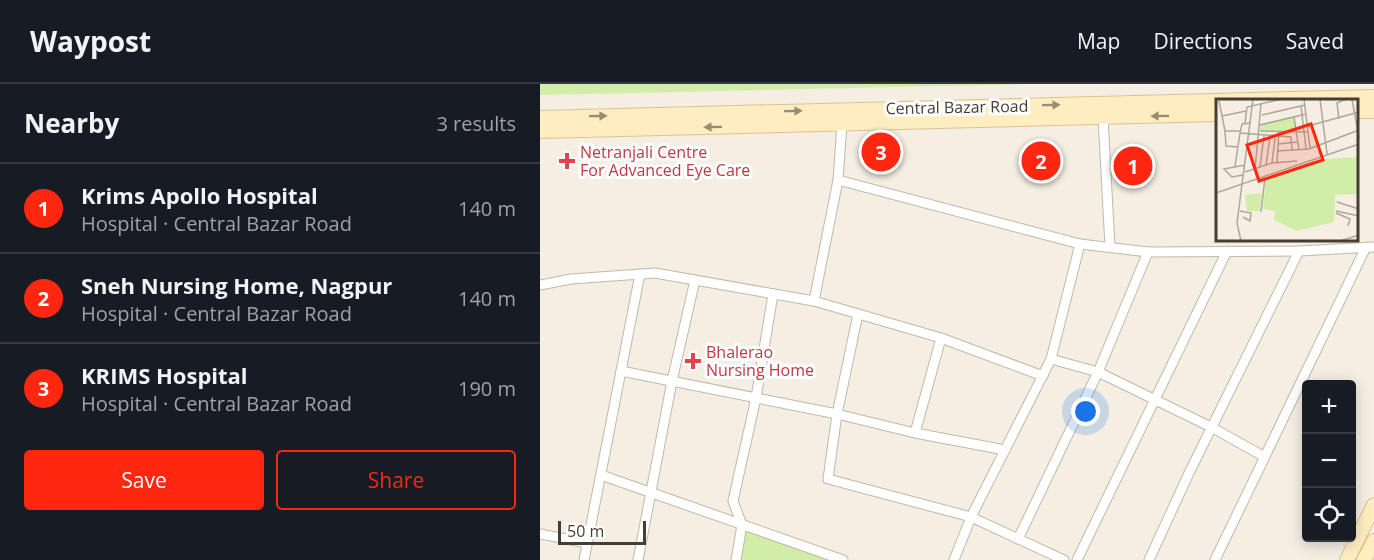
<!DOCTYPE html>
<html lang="en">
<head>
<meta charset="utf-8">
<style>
	:root { --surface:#171b24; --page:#242831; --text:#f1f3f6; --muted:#9ea1a6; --line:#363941; --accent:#ff270f }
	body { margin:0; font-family:"Open Sans",sans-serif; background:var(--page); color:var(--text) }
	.controls { position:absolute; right:18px; bottom:18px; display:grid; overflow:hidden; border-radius:6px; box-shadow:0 3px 15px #0003 }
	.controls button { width:54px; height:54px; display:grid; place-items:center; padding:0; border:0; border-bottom:2px solid var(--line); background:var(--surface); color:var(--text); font:30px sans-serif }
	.scale { position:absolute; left:18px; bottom:15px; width:88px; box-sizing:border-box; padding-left:6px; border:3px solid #463d33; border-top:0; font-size:16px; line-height:21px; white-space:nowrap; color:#463d33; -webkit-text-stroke:4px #fff; paint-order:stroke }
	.you { position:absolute; left:546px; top:328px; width:21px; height:21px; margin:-15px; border:4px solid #fff; border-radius:50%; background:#1a73e8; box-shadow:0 0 0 9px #1a73e833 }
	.badge { display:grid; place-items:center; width:39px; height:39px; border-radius:50%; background:var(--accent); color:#fff; font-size:20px; font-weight:700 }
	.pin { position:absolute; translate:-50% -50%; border:3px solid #fff; box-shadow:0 2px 6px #0006 }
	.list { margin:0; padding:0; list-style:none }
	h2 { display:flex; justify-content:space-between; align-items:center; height:78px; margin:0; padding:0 24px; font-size:26px }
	h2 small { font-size:20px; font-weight:400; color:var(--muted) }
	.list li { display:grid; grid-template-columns:39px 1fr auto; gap:18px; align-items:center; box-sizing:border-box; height:90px; padding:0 24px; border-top:2px solid var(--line) }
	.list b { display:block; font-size:22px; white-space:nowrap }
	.list p { margin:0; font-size:20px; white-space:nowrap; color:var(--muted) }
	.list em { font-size:20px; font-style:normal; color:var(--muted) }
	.actions { display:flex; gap:12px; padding:18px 24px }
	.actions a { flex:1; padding:14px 0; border:2px solid var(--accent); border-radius:6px; text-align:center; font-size:21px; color:var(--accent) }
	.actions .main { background:var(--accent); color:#fff }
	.icon { flex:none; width:33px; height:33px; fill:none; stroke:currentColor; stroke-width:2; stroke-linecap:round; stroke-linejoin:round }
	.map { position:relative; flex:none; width:834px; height:476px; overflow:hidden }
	header { display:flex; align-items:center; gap:36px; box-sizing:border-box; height:84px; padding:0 30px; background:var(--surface); border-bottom:2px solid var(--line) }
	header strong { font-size:28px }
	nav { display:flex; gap:33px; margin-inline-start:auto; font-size:21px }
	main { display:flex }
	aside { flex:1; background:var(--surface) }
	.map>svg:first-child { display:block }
	.green { fill:#d1eda7 }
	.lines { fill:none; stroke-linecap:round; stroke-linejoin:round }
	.minor-casing { stroke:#c3b8a8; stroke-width:11 }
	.secondary-casing { stroke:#dbc38f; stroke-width:16 }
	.minor { stroke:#fff; stroke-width:9 }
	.secondary { stroke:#ffedc2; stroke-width:14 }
	.oneway { fill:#998c73 }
	.health-dot { fill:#e0444e; stroke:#fff; stroke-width:2 }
	.labels { text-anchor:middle; stroke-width:6; stroke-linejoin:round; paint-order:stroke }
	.street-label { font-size:16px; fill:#463d33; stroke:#fff }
	.health-label { font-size:16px; fill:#be3a42; stroke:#fff; text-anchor:start }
	.inset-road { fill:none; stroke:#aea79d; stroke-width:1.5 }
	.view { fill:#ff270f; fill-opacity:0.15; stroke:#ff270f; stroke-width:3 }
	.inset-edge { fill:none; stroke:#463d33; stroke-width:3 }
</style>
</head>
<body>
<header>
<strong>Waypost</strong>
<nav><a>Map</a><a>Directions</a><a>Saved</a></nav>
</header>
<main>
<aside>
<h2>Nearby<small>3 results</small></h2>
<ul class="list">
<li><span class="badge">1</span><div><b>Krims Apollo Hospital</b><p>Hospital · Central Bazar Road</p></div><em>140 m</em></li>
<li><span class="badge">2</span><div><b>Sneh Nursing Home, Nagpur</b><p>Hospital · Central Bazar Road</p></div><em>140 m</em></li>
<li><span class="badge">3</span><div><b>KRIMS Hospital</b><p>Hospital · Central Bazar Road</p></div><em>190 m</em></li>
</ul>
<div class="actions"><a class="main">Save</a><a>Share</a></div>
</aside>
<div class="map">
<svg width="834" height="476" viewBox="0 0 834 476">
	<rect width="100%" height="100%" fill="#f4eee3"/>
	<g class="green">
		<polygon points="0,0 485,0 0,11"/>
		<polygon points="202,441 303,476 196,476"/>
	</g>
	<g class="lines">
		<g class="minor-casing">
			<g id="minor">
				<polyline points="563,33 570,163"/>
				<polyline points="298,96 540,160 608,168 759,167 834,163"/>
				<polyline points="0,201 31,195 115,189 274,217 401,254 503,292"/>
				<polyline points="274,217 298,96 302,40"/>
				<polyline points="318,230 297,330 288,395 431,433 524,476"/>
				<polyline points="511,275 558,288 671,343 725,373"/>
				<polyline points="81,287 297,330 375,349 465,366"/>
				<polyline points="375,349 401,254"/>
				<polyline points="61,391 303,476"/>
				<polyline points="0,450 47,459"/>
				<polyline points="478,455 558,288 608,168"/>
				<polyline points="44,476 100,190"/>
				<polyline points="98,476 132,297 155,196"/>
				<polyline points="196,476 202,441 193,417 216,314 233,210"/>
				<polyline points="414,476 431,433 511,275 540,160"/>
				<polyline points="537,476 687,167"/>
				<polyline points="609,476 649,389 759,167"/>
				<polyline points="675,476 826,163"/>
			</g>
		</g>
		<g class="secondary-casing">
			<g id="secondary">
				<polyline points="818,27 834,27"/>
				<polyline points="0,34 834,13"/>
				<polyline points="0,47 678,30"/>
				<polyline points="807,476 834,421"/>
				<polyline points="824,476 834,457"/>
			</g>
		</g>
		<use href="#minor" class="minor"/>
		<use href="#secondary" class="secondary"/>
	</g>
	<defs><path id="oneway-solid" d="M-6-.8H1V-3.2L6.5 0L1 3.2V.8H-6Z" transform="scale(1.5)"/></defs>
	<g class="oneway">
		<use href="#oneway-solid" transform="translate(511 21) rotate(-1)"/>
		<use href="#oneway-solid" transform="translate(253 27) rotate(-1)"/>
		<use href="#oneway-solid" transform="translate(58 32) rotate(-1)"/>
		<use href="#oneway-solid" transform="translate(620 32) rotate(179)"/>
		<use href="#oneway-solid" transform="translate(173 43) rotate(179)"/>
	</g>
	<g class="health-dot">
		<path d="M24 68h6v6h6v6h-6v6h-6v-6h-6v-6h6z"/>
		<path d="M150 268h6v6h6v6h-6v6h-6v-6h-6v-6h6z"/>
	</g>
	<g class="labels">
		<g class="street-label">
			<text transform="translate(417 23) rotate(-1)" y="6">Central Bazar Road</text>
		</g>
		<g class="health-label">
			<text x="40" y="74">Netranjali Centre<tspan x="40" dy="18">For Advanced Eye Care</tspan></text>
			<text x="166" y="274">Bhalerao<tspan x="166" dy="18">Nursing Home</tspan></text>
		</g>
	</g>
	<g transform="translate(676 15)">
		<rect width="142" height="142" fill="#f4eee3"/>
		<path d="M78,18l2,15 -36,-1v-6zM142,58v37l-23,1 -1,27 -37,9 -23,-11 1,-9 -12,-2 3,-30 58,-20zM46,94l-2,18h-13l-2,-16z" fill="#d1eda7"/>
		<path class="inset-road" d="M88,0l6,49M104,0l7,55M136,0l7,39M3,2l6,30h15M85,7l5,43M46,16l43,-10M6,17l24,-5M78,18l5,33M123,20l-2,-16 9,-4M29,24l2,-16 35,-8M35,24l-9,1 -2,9 51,4 1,14M44,26l46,-11M92,27l51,-14M9,32l1,15 12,1M44,32l48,1M62,45l20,-2M61,52l32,-2 50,-19M61,63l2,-31M56,64l3,-25M50,66l4,-28M19,67l5,-33M44,68l4,-31M39,70l6,-65M29,73l27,-9 25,-2M27,76l-11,2 -8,-8 21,-4M0,94l143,-49M121,103l22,7M24,112l11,2 -1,8 -7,-4M120,112l23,5M45,113l4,-34M120,114l14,6 -2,7M25,142l-4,-18 16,-124M124,142l19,-6"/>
		<path class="view" d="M95,25l12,36 -64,21 -12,-36z"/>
		<rect width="142" height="142" class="inset-edge"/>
	</g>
</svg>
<div class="controls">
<button>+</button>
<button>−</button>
<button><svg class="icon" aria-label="locate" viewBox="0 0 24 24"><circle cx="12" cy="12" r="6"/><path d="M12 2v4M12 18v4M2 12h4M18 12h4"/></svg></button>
</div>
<div class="scale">50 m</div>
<div class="you"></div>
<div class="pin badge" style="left:593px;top:82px">1</div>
<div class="pin badge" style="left:501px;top:77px">2</div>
<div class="pin badge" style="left:341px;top:68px">3</div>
</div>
</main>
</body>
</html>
